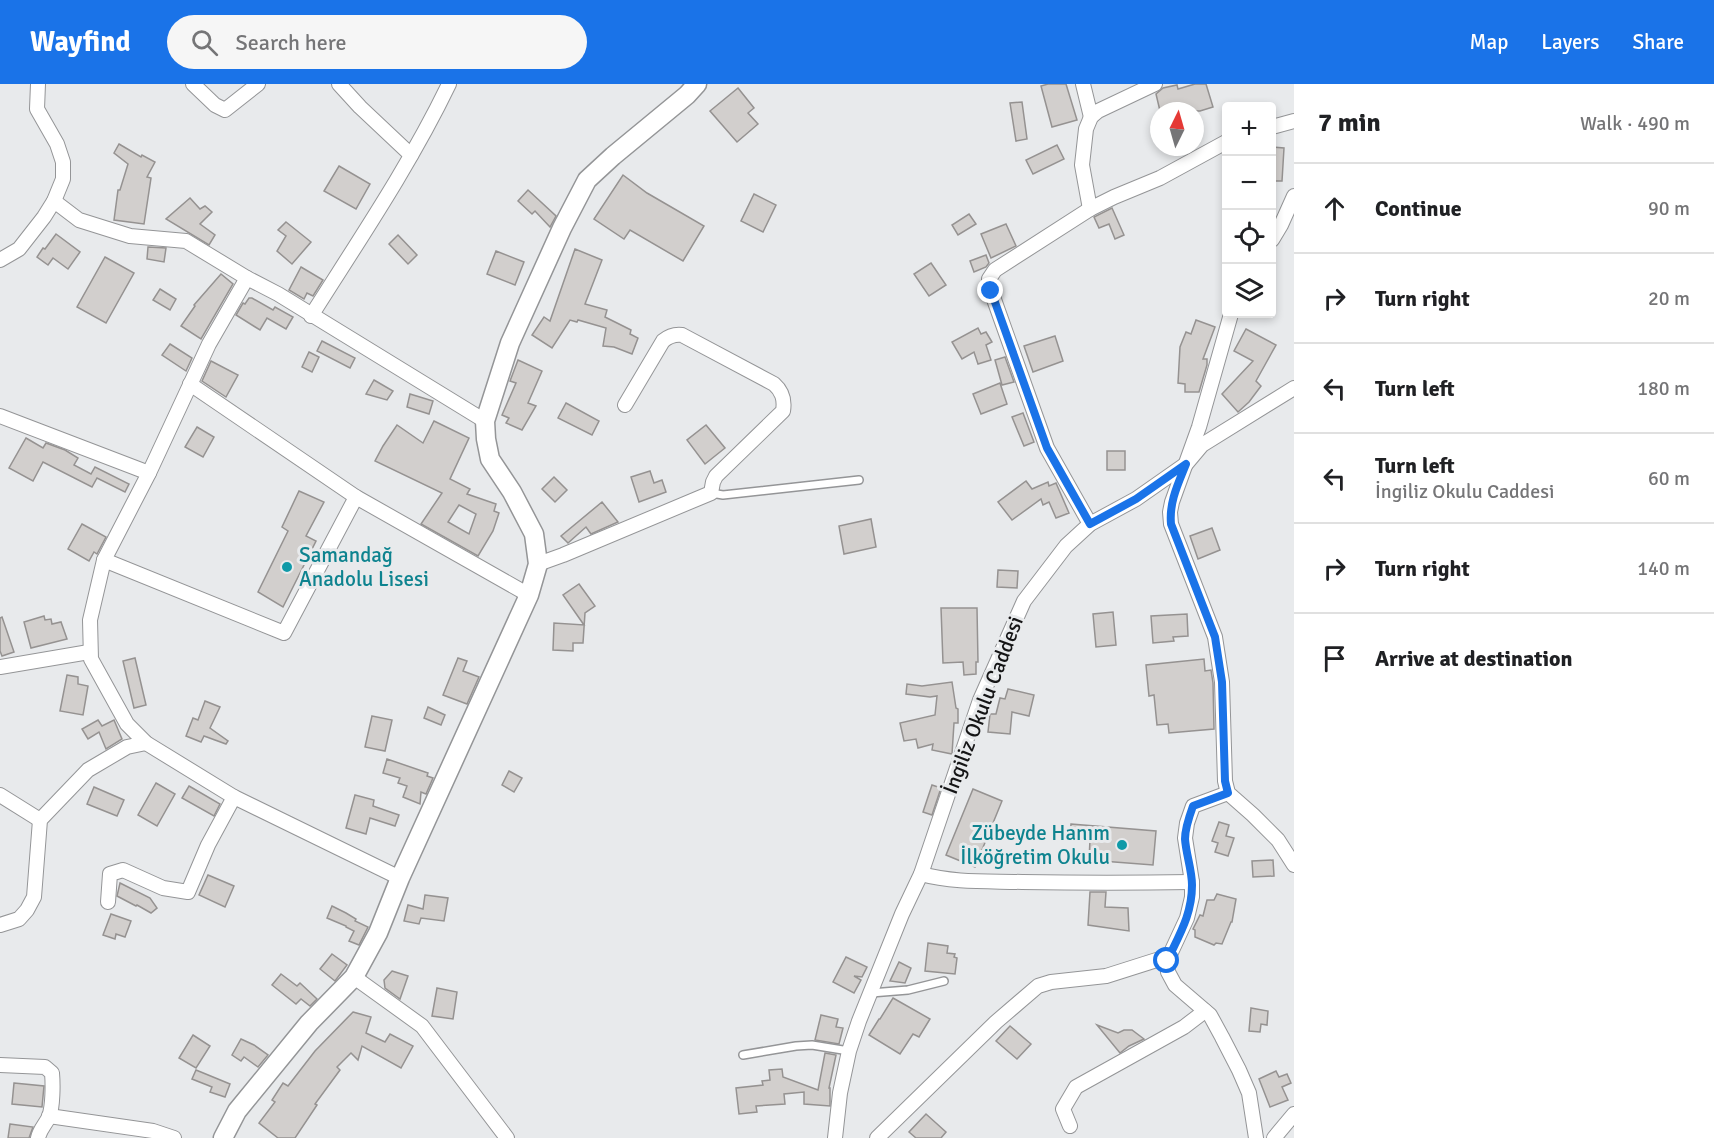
<!DOCTYPE html>
<html lang="en">
<head>
<meta charset="utf-8">
<style>
	:root { --surface:#fff; --page:#f6f6f6; --text:#202124; --muted:#757577; --line:#e0e0e0; --accent:#1a73e8 }
	body { margin:0; font-family:Signika,sans-serif; background:var(--page); color:var(--text) }
	.controls { position:absolute; right:18px; top:18px; display:grid; overflow:hidden; border-radius:6px; box-shadow:0 3px 9px #0003 }
	.controls button { width:54px; height:54px; display:grid; place-items:center; padding:0; border:0; border-bottom:2px solid var(--line); background:var(--surface); color:var(--text); font:30px sans-serif }
	.compass { position:absolute; left:1150px; top:18px; width:54px; height:54px; border-radius:50%; background:var(--surface); box-shadow:0 3px 9px #0003; rotate:5deg }
	.stop { position:absolute; width:18px; height:18px; margin:-14px; border:4px solid #1a73e8; border-radius:50%; background:#fff }
	.stop.end { background:#1a73e8; border-color:#fff; box-shadow:0 2px 6px #0008 }
	.list { margin:0; padding:0; list-style:none }
	h2 { display:flex; justify-content:space-between; align-items:center; height:78px; margin:0; padding:0 24px; font-size:26px }
	h2 small { font-size:20px; font-weight:400; color:var(--muted) }
	.list li { display:grid; grid-template-columns:39px 1fr auto; gap:18px; align-items:center; box-sizing:border-box; height:90px; padding:0 24px; border-top:2px solid var(--line) }
	.list b { display:block; font-size:22px; white-space:nowrap }
	.list p { margin:0; font-size:20px; white-space:nowrap; color:var(--muted) }
	.list em { font-size:20px; font-style:normal; color:var(--muted) }
	.icon { flex:none; width:33px; height:33px; fill:none; stroke:currentColor; stroke-width:2; stroke-linecap:round; stroke-linejoin:round }
	.map { position:relative; flex:none; width:1294px; height:1054px; overflow:hidden }
	header { display:flex; align-items:center; gap:36px; box-sizing:border-box; height:84px; padding:0 30px; background:var(--accent); color:#fff }
	header strong { font-size:28px }
	nav { display:flex; gap:33px; margin-inline-start:auto; font-size:21px }
	.search { width:420px; height:54px; background:var(--page); display:flex; align-items:center; gap:15px; box-sizing:border-box; padding:0 21px; border-radius:33px; color:var(--muted); font-size:22px }
	main { display:flex }
	aside { flex:1; background:var(--surface) }
	.map>svg:first-child { display:block }
	.building { fill:#d2cfcd; stroke:#959291; stroke-width:1.5; fill-rule:evenodd }
	.lines { fill:none; stroke-linecap:round; stroke-linejoin:round }
	.service-casing { stroke:#949597; stroke-width:10 }
	.minor-casing { stroke:#949597; stroke-width:16 }
	.tertiary-casing { stroke:#949597; stroke-width:21 }
	.service { stroke:#fff; stroke-width:7 }
	.minor { stroke:#fff; stroke-width:14 }
	.tertiary { stroke:#fff; stroke-width:18 }
	.route { stroke:#1a73e8; stroke-width:8 }
	.culture-dot { fill:#0f9aa8; stroke:#e8eaec; stroke-width:2 }
	.labels { text-anchor:middle; stroke-width:6; stroke-linejoin:round; paint-order:stroke }
	.culture-label { font-size:21px; fill:#0d838f; stroke:#e8eaec; text-anchor:start }
	.street-label { font-size:21px; fill:#151516; stroke:#e8eaec }
</style>
</head>
<body>
<header>
<strong>Wayfind</strong>
<div class="search"><svg class="icon" aria-label="search" viewBox="0 0 24 24"><circle cx="10" cy="10" r="6"/><path d="M15 15l6 6"/></svg>Search here</div>
<nav><a>Map</a><a>Layers</a><a>Share</a></nav>
</header>
<main>
<div class="map">
<svg width="1294" height="1054" viewBox="0 0 1294 1054">
	<rect width="100%" height="100%" fill="#e8eaec"/>
	<g class="building">
		<polygon points="1048,0 1066,0 1077,36 1052,43 1041,2"/>
		<polygon points="1195,0 1206,0 1213,23 1200,27 1160,27 1156,10 1163,4 1177,1 1178,5"/>
		<polygon points="738,4 754,24 748,29 758,40 737,58 710,27"/>
		<polygon points="1022,18 1027,55 1016,57 1010,19"/>
		<polygon points="119,60 141,73 142,71 155,78 147,93 151,94 144,140 114,136 118,106 120,106 128,80 114,69"/>
		<polygon points="1057,61 1064,75 1033,90 1026,76"/>
		<polygon points="1272,63 1284,64 1282,97 1272,97"/>
		<polygon points="339,82 370,100 356,125 324,107"/>
		<polygon points="623,91 647,109 704,142 683,177 630,146 624,155 594,135"/>
		<polygon points="528,106 556,132 550,143 535,127 532,130 518,117"/>
		<polygon points="754,110 776,121 763,148 741,137"/>
		<polygon points="190,114 200,125 205,122 212,128 200,140 215,151 209,161 166,135"/>
		<polygon points="1112,124 1124,151 1115,155 1109,140 1099,144 1094,133"/>
		<polygon points="969,130 976,140 958,151 952,141"/>
		<polygon points="286,138 311,158 292,180 277,167 286,152 278,146"/>
		<polygon points="1006,140 1016,162 991,174 981,150"/>
		<polygon points="56,150 80,168 68,185 53,174 48,181 37,173 43,164 45,165"/>
		<polygon points="398,151 417,171 408,180 389,160"/>
		<polygon points="148,163 166,164 164,178 147,175"/>
		<polygon points="575,165 602,176 585,220 607,226 605,233 631,246 630,250 638,254 632,270 614,263 603,262 606,244 578,236 577,238 570,236 552,264 532,251 544,233 550,237"/>
		<polygon points="496,167 524,178 515,201 487,190"/>
		<polygon points="986,171 989,179 986,183 974,188 970,177"/>
		<polygon points="105,173 134,189 106,239 77,223"/>
		<polygon points="931,179 946,201 929,212 914,190"/>
		<polygon points="301,183 323,196 313,212 307,209 304,215 289,206"/>
		<polygon points="221,190 233,200 201,255 181,242 195,222 194,221"/>
		<polygon points="160,205 176,215 170,226 153,216"/>
		<polygon points="249,214 252,214 273,226 275,223 293,233 286,245 267,234 260,246 236,231 243,219 245,220"/>
		<polygon points="1196,236 1215,243 1203,275 1207,275 1207,281 1199,308 1185,308 1185,300 1178,299 1180,263 1186,248 1191,250"/>
		<polygon points="978,244 981,250 986,248 992,258 986,261 991,276 978,280 974,268 962,275 952,258"/>
		<polygon points="1246,245 1276,261 1256,297 1261,302 1249,318 1238,328 1222,310 1253,277 1234,267"/>
		<polygon points="1055,252 1063,277 1033,288 1024,262"/>
		<polygon points="322,257 355,274 350,284 317,267"/>
		<polygon points="170,260 192,274 186,287 162,271"/>
		<polygon points="309,268 319,273 312,288 302,283"/>
		<polygon points="1005,273 1014,298 1002,301 995,276"/>
		<polygon points="518,276 542,287 528,319 536,322 522,346 506,339 509,334 502,331 516,299 510,297"/>
		<polygon points="211,277 238,291 226,313 202,297"/>
		<polygon points="374,296 393,307 387,316 366,310"/>
		<polygon points="1000,299 1007,320 981,330 973,310"/>
		<polygon points="410,310 433,317 429,330 407,323"/>
		<polygon points="566,319 599,337 592,351 558,334"/>
		<polygon points="1023,329 1034,358 1024,362 1012,333"/>
		<path d="M434,337l35,17 -19,41 20,10 -3,5 29,10 -2,7 5,2 -6,18 -15,25 -57,-32 21,-31 -67,-32 8,-15 14,-21 26,18zM459,421l17,9 -7,20 -21,-12z"/>
		<polygon points="706,341 725,364 705,380 687,356"/>
		<polygon points="197,343 214,353 203,373 185,363"/>
		<polygon points="26,354 43,364 46,359 65,366 78,374 74,381 91,390 95,383 129,400 125,408 97,394 92,403 43,378 33,397 9,384"/>
		<rect x="1107" y="367" width="18" height="19"/>
		<polygon points="650,387 654,399 662,396 666,408 639,418 631,393"/>
		<polygon points="554,393 567,406 555,418 542,405"/>
		<polygon points="1026,397 1032,405 1048,398 1049,402 1056,399 1069,429 1056,434 1049,418 1043,421 1041,415 1012,436 998,418"/>
		<polygon points="299,407 324,418 306,452 316,457 283,523 258,508 288,447 282,443"/>
		<polygon points="602,418 618,438 591,450 586,443 568,459 561,452"/>
		<polygon points="871,435 876,463 844,470 839,442"/>
		<polygon points="82,440 106,453 97,470 94,468 89,477 68,465"/>
		<polygon points="1212,444 1220,466 1198,475 1190,452"/>
		<polygon points="998,486 1018,487 1017,504 997,503"/>
		<polygon points="579,500 595,522 585,529 583,559 573,559 573,567 553,566 554,539 584,541 563,511"/>
		<polygon points="941,524 977,524 978,578 976,578 976,590 964,591 963,578 943,579"/>
		<polygon points="1113,528 1116,561 1096,563 1093,530"/>
		<polygon points="1187,530 1188,552 1173,553 1174,557 1153,559 1151,532"/>
		<polygon points="44,532 45,536 51,535 52,540 61,538 67,555 31,564 24,538"/>
		<polygon points="2,533 14,568 2,572 0,567 0,534"/>
		<polygon points="135,574 146,621 134,624 123,577"/>
		<polygon points="458,574 467,577 463,587 479,593 467,620 443,611"/>
		<polygon points="1204,575 1205,587 1211,586 1213,599 1214,645 1169,649 1168,640 1157,641 1154,611 1149,612 1146,581"/>
		<polygon points="67,591 78,593 78,600 88,602 83,631 60,627"/>
		<polygon points="952,598 956,624 958,625 958,639 954,639 952,670 932,666 933,660 918,664 916,655 904,657 900,639 935,631 937,612 930,613 906,610 907,600 922,602"/>
		<polygon points="1008,605 1034,611 1029,632 1012,628 1010,650 988,648 990,630 996,630 1000,614 1005,615"/>
		<polygon points="205,617 220,623 210,644 228,657 226,660 204,652 201,658 186,652 193,634 198,636"/>
		<polygon points="428,623 445,631 441,641 424,634"/>
		<polygon points="372,632 392,636 385,667 365,663"/>
		<polygon points="98,636 102,642 114,636 122,655 106,665 99,648 88,655 82,645"/>
		<polygon points="387,675 428,689 427,692 433,694 426,710 421,708 420,720 403,713 407,702 398,699 400,694 383,689"/>
		<polygon points="509,687 522,694 514,708 502,701"/>
		<polygon points="156,699 175,710 157,742 138,731"/>
		<polygon points="932,701 941,704 932,731 923,728"/>
		<polygon points="189,702 220,720 214,732 182,714"/>
		<polygon points="94,703 124,716 117,732 87,720"/>
		<polygon points="973,705 1002,717 975,783 946,771"/>
		<polygon points="355,711 374,716 373,722 399,731 395,742 370,734 366,750 346,744"/>
		<polygon points="1219,738 1229,741 1226,752 1234,754 1228,772 1215,768 1218,759 1212,757"/>
		<polygon points="1071,740 1156,747 1153,781 1089,776 1090,756 1070,755"/>
		<polygon points="1273,776 1274,792 1253,793 1252,777"/>
		<polygon points="208,791 234,802 225,823 199,811"/>
		<polygon points="120,799 150,814 157,824 151,829 137,821 136,822 117,812"/>
		<polygon points="1090,808 1106,808 1105,823 1128,824 1129,847 1088,841"/>
		<polygon points="1217,810 1236,815 1232,838 1231,838 1222,860 1216,859 1214,861 1195,853 1195,846 1193,845 1200,831 1203,832 1207,816 1214,816"/>
		<polygon points="425,811 448,814 444,837 421,834 419,840 404,837 408,821 423,825"/>
		<polygon points="332,822 346,829 356,835 355,837 368,843 359,861 349,857 354,847 346,843 346,842 327,834"/>
		<polygon points="111,830 131,837 125,853 116,850 115,855 103,851"/>
		<polygon points="928,859 948,862 947,869 955,870 954,873 957,874 955,890 925,887"/>
		<polygon points="332,870 347,881 335,897 320,885"/>
		<polygon points="846,873 867,883 862,893 854,892 861,896 854,909 833,898"/>
		<polygon points="899,878 911,884 905,899 890,897"/>
		<polygon points="392,887 408,892 400,915 385,904 384,896"/>
		<polygon points="281,890 297,902 300,899 317,915 310,922 301,915 296,920 272,901"/>
		<polygon points="437,904 457,908 453,935 432,932"/>
		<polygon points="893,914 930,935 919,953 913,950 900,970 869,951 879,935 880,935"/>
		<polygon points="1251,924 1268,927 1267,941 1261,940 1260,948 1249,947"/>
		<polygon points="353,928 371,933 366,949 385,958 390,950 413,962 401,984 362,962 358,976 351,969 337,983 340,986 315,1020 317,1021 295,1054 278,1054 259,1039 275,1018 272,1016 283,999 288,1002 315,967"/>
		<polygon points="821,931 838,935 836,943 843,944 839,960 815,956"/>
		<polygon points="1097,941 1118,949 1124,946 1132,946 1144,955 1129,962 1120,969"/>
		<polygon points="1010,942 1031,960 1017,975 996,957"/>
		<polygon points="193,951 210,962 196,984 179,974"/>
		<polygon points="241,955 254,961 268,971 258,983 244,973 241,977 232,971"/>
		<polygon points="825,969 836,971 829,1004 830,1004 830,1022 804,1020 804,1008 784,1010 785,1020 756,1022 757,1028 739,1030 736,1004 763,1001 762,997 770,996 769,986 782,985 783,993 818,1006"/>
		<polygon points="196,986 230,1000 225,1013 210,1008 212,1003 192,995"/>
		<polygon points="1276,987 1279,993 1287,990 1291,999 1282,1003 1288,1016 1270,1023 1259,995"/>
		<polygon points="14,999 44,1002 42,1023 12,1020"/>
		<polygon points="926,1030 946,1048 941,1054 916,1054 909,1048"/>
		<polygon points="10,1040 33,1043 29,1054 8,1054"/>
	</g>
	<g class="lines">
		<g class="service-casing">
			<g id="service">
				<polyline points="711,409 723,411 859,396"/>
				<polyline points="871,909 908,906 944,897"/>
				<polyline points="743,971 796,962 812,961 849,967"/>
			</g>
		</g>
		<g class="minor-casing">
			<g id="minor">
				<polyline points="193,0 215,21 225,26 258,0"/>
				<polyline points="339,0 360,23 411,71"/>
				<polyline points="1083,0 1091,33"/>
				<polyline points="1272,43 1294,37"/>
				<polyline points="54,117 79,136 130,152 186,157 247,194 278,210 485,337"/>
				<polyline points="1090,125 1082,81 1086,45 1091,33 1098,27 1155,0"/>
				<polyline points="1272,156 1281,141 1294,112"/>
				<polyline points="0,176 19,165 44,133 54,117 63,95 63,78 57,60 37,25 38,0"/>
				<polyline points="247,194 209,260 149,389 104,476 90,536 91,575 127,640 146,659 234,713 400,794"/>
				<polyline points="1231,230 1199,343 1172,418 1170,428 1171,440 1215,553 1222,598 1225,697 1228,709 1253,731 1278,756 1294,781"/>
				<path d="M311,232c48,-76 99,-151 138,-232"/>
				<polyline points="190,300 356,413 529,511"/>
				<polyline points="0,332 149,389"/>
				<polyline points="1090,440 1047,364 991,207 989,195 995,186 1090,125 1114,113 1160,94 1226,58"/>
				<polyline points="104,476 284,549 356,413"/>
				<path d="M538,480l25,-9 148,-62 2,-11 3,-6 67,-65c2,-12 -1,-20 -9,-27l-92,-49c-8,-1 -13,1 -19,6l-38,64"/>
				<polyline points="0,583 89,568"/>
				<polyline points="1228,709 1193,722 1187,739 1185,754 1192,798 1192,813 1187,834 1167,877 1168,888 1175,901 1210,931 1222,953 1239,986 1249,1009 1256,1054"/>
				<polyline points="0,711 40,736"/>
				<path d="M921,790c33,9 67,7 101,8 57,1 113,1 170,0"/>
				<polyline points="108,818 110,790 123,786 163,804 188,808 208,761 234,713"/>
				<polyline points="0,841 19,835 27,826 34,813 40,736 88,686 127,663 146,659"/>
				<polyline points="354,893 422,942 507,1054"/>
				<path d="M0,981l45,2 7,6c1,11 1,33 -3,44 -4,8 -9,12 -11,21"/>
				<polyline points="49,1032 153,1047 174,1054"/>
				<polyline points="1070,1042 1063,1025 1076,1003 1184,943 1205,927"/>
				<polyline points="835,1054 840,1009 849,967 859,937 902,830 921,790 980,616 1024,517 1066,462 1090,440 1136,415 1186,380 1202,361 1294,304"/>
				<polyline points="877,1054 996,938 1038,902 1051,898 1106,892 1169,872"/>
				<polyline points="1274,1054 1294,1030"/>
			</g>
		</g>
		<g class="tertiary-casing">
			<polyline id="tertiary" points="223,1054 237,1027 309,939 354,893 378,849 400,794 529,511 538,480 534,450 512,408 490,375 486,355 485,337 510,259 562,144 587,96 613,72 687,11 697,0"/>
		</g>
		<use href="#service" class="service"/>
		<use href="#minor" class="minor"/>
		<use href="#tertiary" class="tertiary"/>
	</g>
	<g class="lines">
		<path class="route" d="M991,207l56,157 43,76 46,-25 50,-35c-8,20 -17,38 -15,60l44,113 7,45 3,99 3,12 -35,13c-4,11 -8,22 -8,33 1,15 7,31 7,46 0,30 -13,50 -25,76"/>
	</g>
	<g class="culture-dot">
		<circle cx="287" cy="483" r="6"/>
		<circle cx="1122" cy="761" r="6"/>
	</g>
	<g class="labels">
		<g class="culture-label">
			<text x="299" y="478">Samandağ<tspan x="299" dy="24">Anadolu Lisesi</tspan></text>
			<text x="1110" y="756" text-anchor="end">Zübeyde Hanım<tspan x="1110" dy="24">İlköğretim Okulu</tspan></text>
		</g>
		<g class="street-label">
			<text transform="translate(983 621) rotate(-69)" y="7">İngiliz Okulu Caddesi</text>
		</g>
	</g>
</svg>
<div class="controls">
<button>+</button>
<button>−</button>
<button><svg class="icon" aria-label="locate" viewBox="0 0 24 24"><circle cx="12" cy="12" r="6"/><path d="M12 2v4M12 18v4M2 12h4M18 12h4"/></svg></button>
<button><svg class="icon" aria-label="layers" viewBox="0 0 24 24"><path d="M12 4l9 5-9 5-9-5zM3 14l9 5 9-5"/></svg></button>
</div>
<svg class="compass" viewBox="-18 -18 36 36"><path d="M0-13l5 13h-10z" fill="#e53935"/><path d="M0 13l5-13h-10z" fill="#757577"/></svg>
<div class="stop" style="left:1167px;top:877px"></div>
<div class="stop end" style="left:991px;top:207px"></div>
</div>
<aside>
<h2>7 min<small>Walk · 490 m</small></h2>
<ul class="list">
<li><svg class="icon" aria-label="ahead" viewBox="0 0 24 24"><path d="M12 20V5M6 11l6-6 6 6"/></svg><div><b>Continue</b></div><em>90 m</em></li>
<li><svg class="icon" aria-label="right" viewBox="0 0 24 24"><path d="M7 20v-9h11M14 6l5 5-5 5"/></svg><div><b>Turn right</b></div><em>20 m</em></li>
<li><svg class="icon" aria-label="left" viewBox="0 0 24 24"><path d="M17 20v-9H6M10 6l-5 5 5 5"/></svg><div><b>Turn left</b></div><em>180 m</em></li>
<li><svg class="icon" aria-label="left" viewBox="0 0 24 24"><path d="M17 20v-9H6M10 6l-5 5 5 5"/></svg><div><b>Turn left</b><p>İngiliz Okulu Caddesi</p></div><em>60 m</em></li>
<li><svg class="icon" aria-label="right" viewBox="0 0 24 24"><path d="M7 20v-9h11M14 6l5 5-5 5"/></svg><div><b>Turn right</b></div><em>140 m</em></li>
<li><svg class="icon" aria-label="arrive" viewBox="0 0 24 24"><path d="M6 21V4h12l-3 4 3 4H6"/></svg><div><b>Arrive at destination</b></div></li>
</ul>
</aside>
</main>
</body>
</html>
